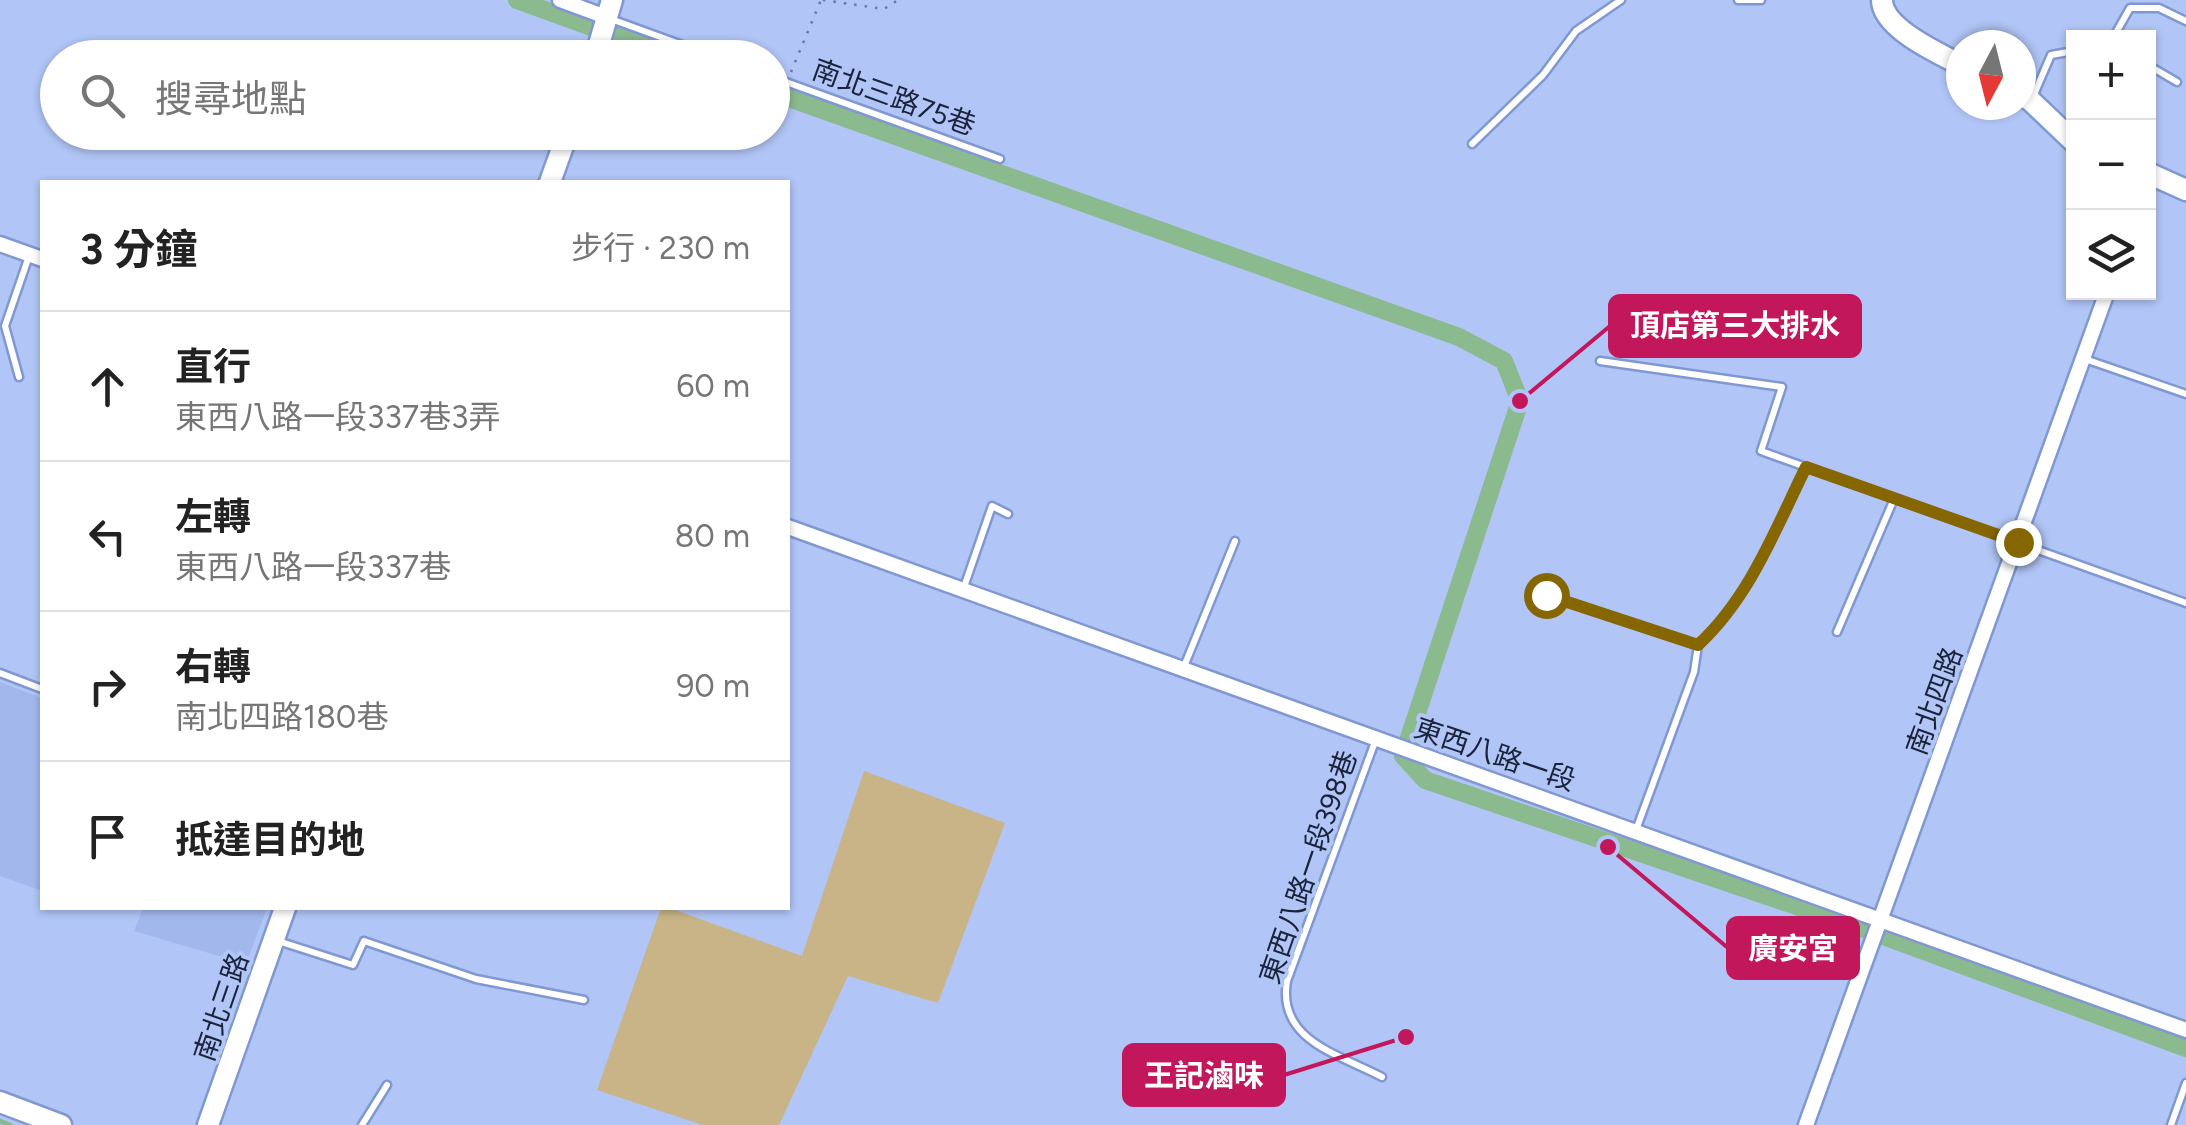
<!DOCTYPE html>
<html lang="zh-TW">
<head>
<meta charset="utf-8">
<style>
	:root { --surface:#fff; --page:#f6f6f6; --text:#222; --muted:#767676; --line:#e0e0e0 }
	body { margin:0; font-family:Figtree,"Noto Sans TC",sans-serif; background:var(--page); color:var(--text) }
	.controls { position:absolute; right:30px; top:30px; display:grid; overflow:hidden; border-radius:0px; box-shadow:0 2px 8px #0004 }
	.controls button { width:90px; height:90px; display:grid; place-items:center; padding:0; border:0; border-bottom:2px solid var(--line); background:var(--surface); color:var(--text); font:50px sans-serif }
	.compass { position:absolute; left:1946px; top:30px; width:90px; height:90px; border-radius:50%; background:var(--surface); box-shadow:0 2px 8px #0004; rotate:187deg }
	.stop { position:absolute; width:30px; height:30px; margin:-22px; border:8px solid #866601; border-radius:50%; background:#fff }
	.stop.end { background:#866601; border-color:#fff; box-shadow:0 2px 10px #0008 }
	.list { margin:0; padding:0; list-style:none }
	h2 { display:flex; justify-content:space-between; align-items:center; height:130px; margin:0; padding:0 40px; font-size:42px }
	h2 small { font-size:32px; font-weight:400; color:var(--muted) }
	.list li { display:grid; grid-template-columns:65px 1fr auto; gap:30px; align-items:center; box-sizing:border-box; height:150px; padding:0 40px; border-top:2px solid var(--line) }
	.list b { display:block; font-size:38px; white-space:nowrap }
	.list p { margin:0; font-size:32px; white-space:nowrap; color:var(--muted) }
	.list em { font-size:32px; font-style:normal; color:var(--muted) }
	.icon { flex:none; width:55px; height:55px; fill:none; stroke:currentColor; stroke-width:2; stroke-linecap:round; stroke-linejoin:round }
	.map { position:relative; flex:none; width:2186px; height:1125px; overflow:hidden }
	.search { position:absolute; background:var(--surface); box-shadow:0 2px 8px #0004; left:40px; top:40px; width:750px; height:110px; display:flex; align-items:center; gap:25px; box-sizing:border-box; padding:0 35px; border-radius:55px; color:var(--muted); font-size:38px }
	.panel { position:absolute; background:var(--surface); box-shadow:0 2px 8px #0004; left:40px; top:180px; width:750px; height:730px; border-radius:0px }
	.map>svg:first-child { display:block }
	.built { fill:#a2b8ed }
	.green { fill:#c8b486 }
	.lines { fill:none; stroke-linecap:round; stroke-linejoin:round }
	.stream { stroke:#8aba8e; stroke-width:5 }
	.canal { stroke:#8aba8e; stroke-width:18 }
	.lane-casing { stroke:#8098d2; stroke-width:11 }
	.street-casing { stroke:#8098d2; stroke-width:19 }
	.secondary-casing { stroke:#8098d2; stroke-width:25 }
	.path { stroke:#6b7a9f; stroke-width:2.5; stroke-dasharray:2.5 8; stroke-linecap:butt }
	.lane { stroke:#fff; stroke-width:6 }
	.street { stroke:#fff; stroke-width:14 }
	.secondary { stroke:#fff; stroke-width:20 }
	.route { stroke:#866601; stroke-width:12 }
	.labels { text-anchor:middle; stroke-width:8; stroke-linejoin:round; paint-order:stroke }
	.street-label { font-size:28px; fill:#1a233a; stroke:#b1c5f6 }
	.leader { fill:none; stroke:#c2185b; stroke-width:4 }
	.callout-dot { fill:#c2185b; stroke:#b1c5f6; stroke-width:4 }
	.callout { fill:#c2185b; stroke:#c2185b; stroke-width:4 }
	.callout-label { font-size:30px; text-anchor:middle; font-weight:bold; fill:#fff }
</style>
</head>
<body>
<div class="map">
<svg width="2186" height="1125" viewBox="0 0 2186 1125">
	<rect width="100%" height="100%" fill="#b1c5f6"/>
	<g class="built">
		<polygon points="0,682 42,698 40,890 0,876"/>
		<polygon points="143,908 267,908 246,964 134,931"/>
	</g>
	<polygon class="green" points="864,771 1005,823 938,1003 848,976 779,1125 703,1125 597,1090 661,908 670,908 802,956"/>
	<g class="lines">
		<polyline class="stream" points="0,1121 10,1125"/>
		<g class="canal">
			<polyline points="517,0 677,58"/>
			<polyline points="772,92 1459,337 1504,361 1520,401 1403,756 1425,780 1870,931 2186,1048"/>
		</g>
		<g class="lane-casing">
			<g id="lane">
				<polyline points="1738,0 1761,0"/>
				<polyline points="611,19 718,58"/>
				<polyline points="2113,38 2130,8 2159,8 2186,21"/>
				<polyline points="2148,65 2177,82"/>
				<polyline points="772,77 1000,159"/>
				<polyline points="2032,99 2051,55 2074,51"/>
				<polyline points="1472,144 1543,75 1576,31 1621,0"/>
				<polyline points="2085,359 2186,394"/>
				<polyline points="1600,361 1782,387 1761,451 2186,603"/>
				<polyline points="19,377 5,326 29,256"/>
				<polyline points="964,587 992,506 1008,514"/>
				<polyline points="1546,595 1697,645"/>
				<polyline points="1837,632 1894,499"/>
				<polyline points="1183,669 1235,541"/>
				<polyline points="0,673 42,689"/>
				<path d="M1376,739l-89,242c-10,59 51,73 95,96"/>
				<path d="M1636,830l58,-158 4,-27c52,-48 77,-115 108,-178"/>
				<polyline points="278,941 353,965 364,941 476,979 584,1000"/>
				<polyline points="362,1125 387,1085"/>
				<polyline points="2171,1125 2186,1083"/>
			</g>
		</g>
		<g class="street-casing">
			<g id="street">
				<polyline points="560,0 606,17"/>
				<polyline points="0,244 42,259"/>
				<polyline points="788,527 2186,1030"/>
				<polyline points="1806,1125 2107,292"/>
			</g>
		</g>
		<g class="secondary-casing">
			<g id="secondary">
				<path d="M1882,0c0,28 56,53 79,65"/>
				<polyline points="595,58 612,0"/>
				<polyline points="2021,95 2031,101 2074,142"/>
				<polyline points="2148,173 2186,190"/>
				<polyline points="550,182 568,132"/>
				<polyline points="0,1102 61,1125"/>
				<polyline points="208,1125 285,908"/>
			</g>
		</g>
		<g class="path">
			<polyline points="823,0 884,9 898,0"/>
			<polyline points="791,72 821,0"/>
		</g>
		<use href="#lane" class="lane"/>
		<use href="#street" class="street"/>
		<use href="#secondary" class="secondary"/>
	</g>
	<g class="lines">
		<path class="route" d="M1546,595l152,50c52,-48 77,-115 108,-178l212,75"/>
	</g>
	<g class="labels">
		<g class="street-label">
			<text transform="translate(894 97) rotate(20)" y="10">南北三路75巷</text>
			<text transform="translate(1934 701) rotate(-70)" y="10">南北四路</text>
			<text transform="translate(1495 754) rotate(19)" y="10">東西八路一段</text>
			<text transform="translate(1308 867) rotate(-71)" y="10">東西八路一段398巷</text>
			<text transform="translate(221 1007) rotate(-71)" y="10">南北三路</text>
		</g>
	</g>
	<path class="leader" d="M1520 401L1610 326M1608 847L1728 948M1406 1037L1284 1075"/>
	<g class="callout-dot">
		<circle cx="1520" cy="401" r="10"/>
		<circle cx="1608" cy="847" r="10"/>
		<circle cx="1406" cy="1037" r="10"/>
	</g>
	<g class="callout">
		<rect x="1610" y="296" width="250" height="60" rx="10"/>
		<rect x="1728" y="918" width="130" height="60" rx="10"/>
		<rect x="1124" y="1045" width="160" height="60" rx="10"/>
	</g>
	<g class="callout-label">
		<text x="1735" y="336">頂店第三大排水</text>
		<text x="1793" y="959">廣安宮</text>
		<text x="1204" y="1086">王記滷味</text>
	</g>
</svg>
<div class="controls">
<button>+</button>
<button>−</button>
<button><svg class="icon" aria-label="layers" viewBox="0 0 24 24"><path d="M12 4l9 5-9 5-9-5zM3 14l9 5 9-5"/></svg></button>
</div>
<svg class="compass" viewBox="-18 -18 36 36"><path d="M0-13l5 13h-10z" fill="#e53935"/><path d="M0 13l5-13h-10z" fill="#767676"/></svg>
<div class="stop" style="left:1546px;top:595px"></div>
<div class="stop end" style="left:2018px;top:542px"></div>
<div class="search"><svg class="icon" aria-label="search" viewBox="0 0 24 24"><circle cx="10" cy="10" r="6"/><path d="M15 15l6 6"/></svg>搜尋地點</div>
<section class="panel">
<h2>3 分鐘<small>步行 · 230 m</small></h2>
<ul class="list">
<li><svg class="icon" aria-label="ahead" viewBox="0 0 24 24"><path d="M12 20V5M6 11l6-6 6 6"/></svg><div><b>直行</b><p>東西八路一段337巷3弄</p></div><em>60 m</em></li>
<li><svg class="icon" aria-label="left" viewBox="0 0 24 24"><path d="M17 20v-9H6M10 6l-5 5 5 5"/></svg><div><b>左轉</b><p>東西八路一段337巷</p></div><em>80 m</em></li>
<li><svg class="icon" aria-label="right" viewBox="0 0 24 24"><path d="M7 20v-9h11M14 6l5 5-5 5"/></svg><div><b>右轉</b><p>南北四路180巷</p></div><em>90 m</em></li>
<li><svg class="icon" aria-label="arrive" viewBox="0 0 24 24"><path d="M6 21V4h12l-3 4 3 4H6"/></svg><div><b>抵達目的地</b></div></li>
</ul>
</section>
</div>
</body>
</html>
